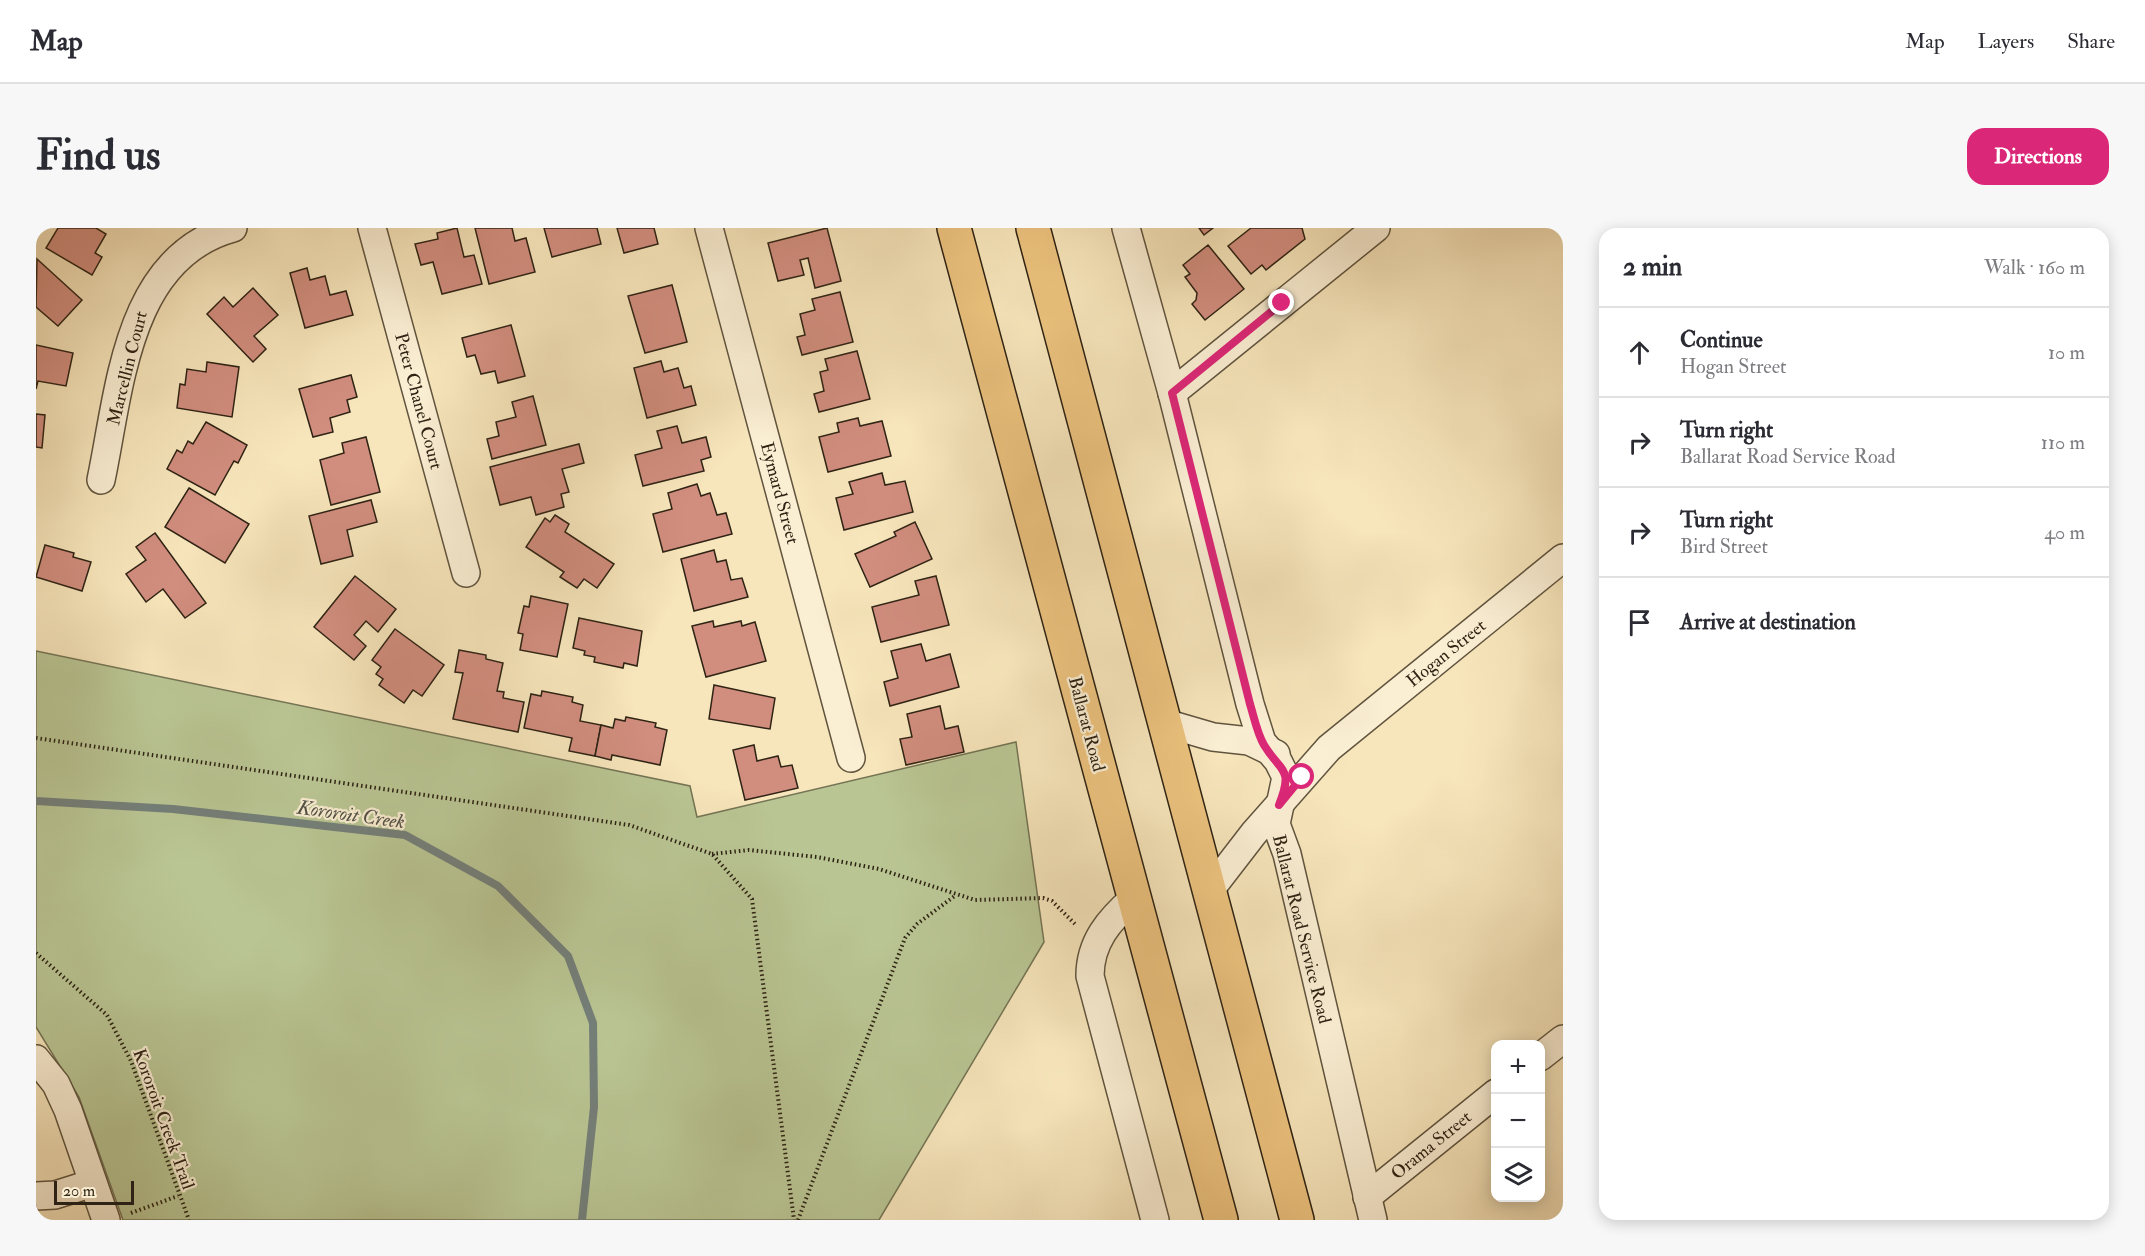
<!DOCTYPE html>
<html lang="en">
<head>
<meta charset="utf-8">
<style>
	:root { --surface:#fff; --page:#f7f7f7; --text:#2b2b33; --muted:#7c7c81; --line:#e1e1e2; --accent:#db2777 }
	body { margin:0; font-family:"IM FELL Double Pica",serif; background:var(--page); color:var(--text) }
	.controls { position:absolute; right:18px; bottom:18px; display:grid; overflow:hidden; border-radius:12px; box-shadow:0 3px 15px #0003 }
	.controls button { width:54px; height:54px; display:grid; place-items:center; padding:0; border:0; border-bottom:2px solid var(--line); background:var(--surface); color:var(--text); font:30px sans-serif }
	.scale { position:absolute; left:18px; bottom:15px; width:80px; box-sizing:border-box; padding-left:6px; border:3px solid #2e2314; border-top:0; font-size:16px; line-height:21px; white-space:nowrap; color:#2e2314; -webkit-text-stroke:4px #faeed3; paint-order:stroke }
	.stop { position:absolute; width:18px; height:18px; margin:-14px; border:4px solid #db2777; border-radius:50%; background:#fff }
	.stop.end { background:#db2777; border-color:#fff; box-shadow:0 2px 6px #0008 }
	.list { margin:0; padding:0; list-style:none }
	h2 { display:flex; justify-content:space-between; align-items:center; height:78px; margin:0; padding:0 24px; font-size:26px }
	h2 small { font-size:20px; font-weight:400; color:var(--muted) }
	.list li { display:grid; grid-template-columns:39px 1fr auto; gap:18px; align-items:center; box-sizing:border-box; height:90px; padding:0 24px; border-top:2px solid var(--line) }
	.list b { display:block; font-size:22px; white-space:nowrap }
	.list p { margin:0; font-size:20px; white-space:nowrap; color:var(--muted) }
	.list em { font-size:20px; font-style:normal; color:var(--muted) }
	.icon { flex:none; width:33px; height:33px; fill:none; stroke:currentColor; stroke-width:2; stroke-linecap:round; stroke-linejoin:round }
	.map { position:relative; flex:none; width:1527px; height:992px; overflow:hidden; border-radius:18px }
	header { display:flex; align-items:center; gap:36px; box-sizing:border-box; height:84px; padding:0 30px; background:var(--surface); border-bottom:2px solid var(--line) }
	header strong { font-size:28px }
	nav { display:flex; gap:33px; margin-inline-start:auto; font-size:21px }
	.intro { display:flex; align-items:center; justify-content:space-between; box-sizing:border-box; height:144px; padding:0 36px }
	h1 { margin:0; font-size:42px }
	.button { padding:15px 27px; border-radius:18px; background:var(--accent); color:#fff; font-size:21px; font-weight:700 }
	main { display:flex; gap:36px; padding:0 36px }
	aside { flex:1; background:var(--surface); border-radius:18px; box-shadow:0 3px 15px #0003 }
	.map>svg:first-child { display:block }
	.green { fill:#b9c593; stroke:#747454; stroke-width:1.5 }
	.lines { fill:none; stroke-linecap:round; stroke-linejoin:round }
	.stream { stroke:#747f79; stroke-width:8 }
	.building { fill:#d18d7e; stroke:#2e2314; stroke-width:1.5 }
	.minor-casing { stroke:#60543e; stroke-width:30 }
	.trunk-casing { stroke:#2e2314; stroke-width:36 }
	.path { stroke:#2e2314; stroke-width:4; stroke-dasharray:1.5 3; stroke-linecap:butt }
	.minor { stroke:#faeed3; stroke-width:27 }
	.trunk { stroke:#ecc27e; stroke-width:33 }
	.route { stroke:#db2777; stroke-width:8 }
	.labels { text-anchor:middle; stroke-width:4.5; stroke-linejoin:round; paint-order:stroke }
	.street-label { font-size:18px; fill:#2e2314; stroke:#faeed3 }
	.water-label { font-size:20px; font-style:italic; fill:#515146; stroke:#faeed3 }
</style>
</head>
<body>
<header>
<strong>Map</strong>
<nav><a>Map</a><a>Layers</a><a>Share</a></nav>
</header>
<div class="intro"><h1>Find us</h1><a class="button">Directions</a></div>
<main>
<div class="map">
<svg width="1527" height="992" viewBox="0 0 1527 992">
	<rect width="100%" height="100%" fill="#f7e5bb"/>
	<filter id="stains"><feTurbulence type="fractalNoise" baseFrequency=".00333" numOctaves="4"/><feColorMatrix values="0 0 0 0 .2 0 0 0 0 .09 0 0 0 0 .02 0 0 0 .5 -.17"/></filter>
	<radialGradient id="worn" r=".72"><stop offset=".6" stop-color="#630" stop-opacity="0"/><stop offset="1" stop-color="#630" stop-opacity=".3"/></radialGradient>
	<polygon class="green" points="0,423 654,558 661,589 980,514 1008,714 843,992 87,992 43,869 0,799"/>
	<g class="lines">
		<polyline class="stream" points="0,573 137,581 369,607 462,658 532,728 557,795 558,879 546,992"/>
	</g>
	<g class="building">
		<polygon points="22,0 60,0 70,6 59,25 66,29 56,47 10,20"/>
		<polygon points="421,0 428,29 438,27 446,56 406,66 397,34 385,37 379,16 402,11 401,5"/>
		<polygon points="439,0 476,0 479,13 490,10 499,44 453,56"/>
		<polygon points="508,0 561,0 565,16 516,29"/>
		<polygon points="581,0 618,0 622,16 588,25"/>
		<polygon points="791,0 805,53 779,60 772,30 764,32 768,47 742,53 732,15"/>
		<polygon points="1163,0 1177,0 1168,7"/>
		<polygon points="1215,0 1266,0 1269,11 1230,42 1226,37 1215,46 1192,18"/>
		<polygon points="1172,17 1208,61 1169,92 1156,76 1160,72 1161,65 1149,49 1154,46 1147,37"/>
		<polygon points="1,31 46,72 22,98 0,79"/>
		<polygon points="271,40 274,52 289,48 294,67 310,63 317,87 269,100 254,45"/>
		<polygon points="636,57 651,114 609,125 592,68"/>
		<polygon points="217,60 242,87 218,108 230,121 217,134 171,86 188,69 197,79"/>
		<polygon points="804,64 817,114 766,127 761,109 769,107 764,86 779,82 776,71"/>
		<polygon points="475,97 489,148 462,155 459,143 445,146 439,127 431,129 426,110"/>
		<polygon points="0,117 37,125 30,158 2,153 0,161"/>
		<polygon points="821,123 834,171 783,184 778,166 788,163 784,144 792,142 789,131"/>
		<polygon points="625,133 628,144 642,140 648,160 655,158 660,177 611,190 598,140"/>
		<polygon points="171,134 203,139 196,189 141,180 144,156 149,157 151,141 170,144"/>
		<polygon points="315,147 321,169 311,172 314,184 294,190 297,204 277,209 263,161"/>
		<polygon points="497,168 510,217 456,231 451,211 463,208 460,194 480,189 476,174"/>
		<polygon points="0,186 9,187 6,220 0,219"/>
		<polygon points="822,190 824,198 846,193 855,228 792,244 783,209 803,204 801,195"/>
		<polygon points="170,194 211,217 202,235 198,233 179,267 131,241 141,222 146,225 152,213 157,216"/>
		<polygon points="641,198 646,215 670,209 675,229 665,232 668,243 607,258 599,227 626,220 621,203"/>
		<polygon points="330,209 344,264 295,277 284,232 308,225 306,215"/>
		<polygon points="543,216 548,235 526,241 533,264 525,266 528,279 500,287 495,269 464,277 454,239"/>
		<polygon points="846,245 849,257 869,253 877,284 808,302 800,270 817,266 813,254"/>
		<polygon points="661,256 665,268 674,265 681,287 690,285 696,306 627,324 617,286 636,281 632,265"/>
		<polygon points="153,260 213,296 189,335 129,299"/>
		<polygon points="335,272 341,294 311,302 317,328 285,336 273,288"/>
		<polygon points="519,287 533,296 529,304 578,336 561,360 548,351 541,360 524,349 528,344 490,319 509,290 514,294"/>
		<polygon points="879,294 896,331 834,359 819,326 860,308 858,304"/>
		<polygon points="119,305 170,375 149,390 127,361 110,374 90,346 110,332 100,319"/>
		<polygon points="9,317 38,325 37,329 55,334 46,363 0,349"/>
		<polygon points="678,322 681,334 690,332 695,352 706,350 712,369 658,383 645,331"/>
		<polygon points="319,348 360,381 342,404 330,393 318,407 330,418 318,432 278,399"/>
		<polygon points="900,348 913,397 845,414 836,379 883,367 879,353"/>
		<polygon points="495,368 532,376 521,429 484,422 487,406 482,405 488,378 493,379"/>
		<polygon points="543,390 606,403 601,438 588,435 587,440 558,434 559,429 548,427 549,423 537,420"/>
		<polygon points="677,393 678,399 705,393 706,398 719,394 730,433 670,449 656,398"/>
		<polygon points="359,401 408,437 386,468 377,462 368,475 343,457 347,451 340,446 345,439 336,432"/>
		<polygon points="885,416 890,433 914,426 923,459 854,478 848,454 862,450 855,423"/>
		<polygon points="423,422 450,427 450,431 467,435 461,463 468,464 467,470 488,474 482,504 417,491 427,445 419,444"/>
		<polygon points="678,457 739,470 734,501 673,491"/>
		<polygon points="506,463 537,469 536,474 547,477 544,493 565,497 559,528 533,523 536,510 488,500 495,466 505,468"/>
		<polygon points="904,478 909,501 922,498 928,524 870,537 864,511 876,509 871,486"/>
		<polygon points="590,489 620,495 619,499 631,502 624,537 576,527 575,532 559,528 565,497 577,500 579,491 589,493"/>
		<polygon points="718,517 721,533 742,528 745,539 756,537 762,560 709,572 697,522"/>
	</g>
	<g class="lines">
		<g class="minor-casing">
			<g id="minor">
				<polyline points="336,0 430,345"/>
				<polyline points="673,0 815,530"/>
				<polyline points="1090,0 1136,165 1214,476 1226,514 1242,533 1250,549 1240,596 1251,626 1337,992"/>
				<polyline points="1136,165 1340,0"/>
				<path d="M65,252c19,-90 25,-223 132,-252"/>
				<polyline points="1129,495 1177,509 1213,513 1240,526"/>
				<polyline points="1174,662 1218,605 1293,520 1527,330"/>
				<path d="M1098,670c-25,22 -44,44 -44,78l65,244"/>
				<polyline points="1504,829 1527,811"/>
				<polyline points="0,831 20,856 32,882 70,992"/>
				<polyline points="0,968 19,967 57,955"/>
				<polyline points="1331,969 1460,865"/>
			</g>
		</g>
		<g class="trunk-casing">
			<g id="trunk">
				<polyline points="918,0 1185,992"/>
				<polyline points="997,0 1261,992"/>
			</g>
		</g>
		<g class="path">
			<polyline points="0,510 593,597 676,626 716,671 758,992"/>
			<polyline points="676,626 713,622 781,629 843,641 939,672 1007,670 1016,673 1040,697"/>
			<polyline points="0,725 71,787 95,833 153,992"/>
			<polyline points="95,985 142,968"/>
			<polyline points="762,992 869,710 881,696 920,667"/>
		</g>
		<use href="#minor" class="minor"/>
		<use href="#trunk" class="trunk"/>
	</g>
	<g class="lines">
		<path class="route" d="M1246,75l-110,90 78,311c4,13 7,29 14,41 17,28 30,22 15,60l23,-28"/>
	</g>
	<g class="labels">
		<g class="street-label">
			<text transform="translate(91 140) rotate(-76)" y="6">Marcellin Court</text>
			<text transform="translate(383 173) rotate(75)" y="6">Peter Chanel Court</text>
			<text transform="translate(744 265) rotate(75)" y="6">Eymard Street</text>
			<text transform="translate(1410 425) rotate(-39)" y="6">Hogan Street</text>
			<text transform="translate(1051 496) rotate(75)" y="6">Ballarat Road</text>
			<text transform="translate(1266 701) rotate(76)" y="6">Ballarat Road Service Road</text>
			<text transform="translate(128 891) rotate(70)" y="6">Kororoit Creek Trail</text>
			<text transform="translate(1395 917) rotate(-39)" y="6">Orama Street</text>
		</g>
		<g class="water-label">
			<text transform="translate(315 586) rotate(8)" y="7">Kororoit Creek</text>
		</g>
	</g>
	<rect width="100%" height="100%" filter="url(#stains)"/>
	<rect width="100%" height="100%" fill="url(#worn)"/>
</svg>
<div class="controls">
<button>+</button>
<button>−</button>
<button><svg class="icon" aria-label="layers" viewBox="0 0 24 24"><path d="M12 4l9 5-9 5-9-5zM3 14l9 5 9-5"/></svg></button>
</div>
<div class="scale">20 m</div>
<div class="stop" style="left:1266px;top:549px"></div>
<div class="stop end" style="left:1246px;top:75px"></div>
</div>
<aside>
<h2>2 min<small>Walk · 160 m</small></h2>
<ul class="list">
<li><svg class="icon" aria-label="ahead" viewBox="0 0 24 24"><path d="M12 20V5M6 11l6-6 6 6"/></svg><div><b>Continue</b><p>Hogan Street</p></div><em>10 m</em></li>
<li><svg class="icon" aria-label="right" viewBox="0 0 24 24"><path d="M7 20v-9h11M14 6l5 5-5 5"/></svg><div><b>Turn right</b><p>Ballarat Road Service Road</p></div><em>110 m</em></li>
<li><svg class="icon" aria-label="right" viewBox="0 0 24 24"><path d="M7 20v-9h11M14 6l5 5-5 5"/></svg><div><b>Turn right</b><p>Bird Street</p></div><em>40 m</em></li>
<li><svg class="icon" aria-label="arrive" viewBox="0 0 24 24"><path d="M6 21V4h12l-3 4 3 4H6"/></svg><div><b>Arrive at destination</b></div></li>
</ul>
</aside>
</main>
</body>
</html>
